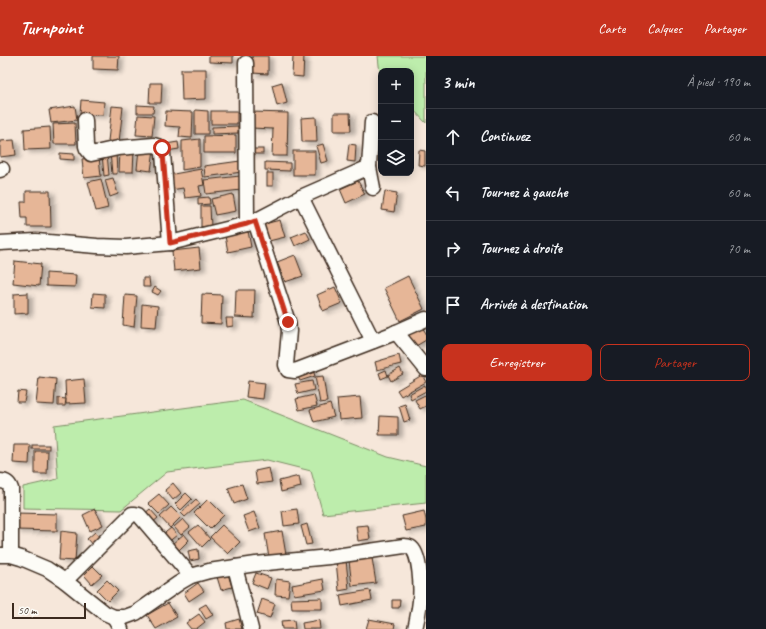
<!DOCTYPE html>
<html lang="fr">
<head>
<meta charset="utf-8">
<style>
	:root { --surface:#171b24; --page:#242831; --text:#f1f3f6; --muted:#9ea1a6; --line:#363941; --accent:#c8321e }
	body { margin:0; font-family:Caveat,sans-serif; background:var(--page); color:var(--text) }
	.controls { position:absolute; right:12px; top:12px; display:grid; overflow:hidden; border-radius:8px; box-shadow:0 2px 10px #0003 }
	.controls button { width:36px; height:36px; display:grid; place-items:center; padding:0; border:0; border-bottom:1px solid var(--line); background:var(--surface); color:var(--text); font:20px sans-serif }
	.scale { position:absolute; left:12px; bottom:10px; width:74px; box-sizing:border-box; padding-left:4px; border:2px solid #3b2a1e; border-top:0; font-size:11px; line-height:14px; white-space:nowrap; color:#3b2a1e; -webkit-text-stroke:3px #fdfcf7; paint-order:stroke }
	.stop { position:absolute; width:12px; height:12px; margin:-9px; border:3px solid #c8321e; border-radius:50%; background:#fff }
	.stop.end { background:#c8321e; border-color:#fff; box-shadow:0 1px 4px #0008 }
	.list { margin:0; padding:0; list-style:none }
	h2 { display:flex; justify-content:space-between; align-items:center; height:52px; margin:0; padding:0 16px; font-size:17px }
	h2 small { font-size:13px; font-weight:400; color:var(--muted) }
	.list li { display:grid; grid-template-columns:26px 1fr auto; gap:12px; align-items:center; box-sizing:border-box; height:56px; padding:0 16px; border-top:1px solid var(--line) }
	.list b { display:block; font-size:15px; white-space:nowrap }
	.list em { font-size:13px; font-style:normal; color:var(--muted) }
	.actions { display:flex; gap:8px; padding:12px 16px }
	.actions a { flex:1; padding:9px 0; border:1px solid var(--accent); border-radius:8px; text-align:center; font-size:14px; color:var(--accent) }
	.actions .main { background:var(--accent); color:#fff }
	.icon { flex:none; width:22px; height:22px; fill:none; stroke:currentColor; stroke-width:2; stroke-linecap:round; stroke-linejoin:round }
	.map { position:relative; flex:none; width:426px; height:573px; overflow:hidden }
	header { display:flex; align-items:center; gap:24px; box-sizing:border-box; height:56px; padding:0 20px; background:var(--accent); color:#fff }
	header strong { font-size:19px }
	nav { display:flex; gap:22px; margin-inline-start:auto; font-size:14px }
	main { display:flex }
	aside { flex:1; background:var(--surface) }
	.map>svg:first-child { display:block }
	.green { fill:#bdedac; stroke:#7c8c65 }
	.building { fill:#e6b697; stroke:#3b2a1e; filter:url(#shadow) }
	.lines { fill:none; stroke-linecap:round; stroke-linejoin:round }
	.minor-casing { stroke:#3b2a1e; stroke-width:17 }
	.minor { stroke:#fdfcf7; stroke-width:14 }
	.route { stroke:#c8321e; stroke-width:5 }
</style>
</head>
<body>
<header>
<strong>Turnpoint</strong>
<nav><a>Carte</a><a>Calques</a><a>Partager</a></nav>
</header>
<main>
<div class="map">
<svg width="426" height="573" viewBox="0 0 426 573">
	<defs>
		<filter id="shadow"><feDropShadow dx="4.5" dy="2.5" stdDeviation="2" flood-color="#0004"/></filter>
	</defs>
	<rect width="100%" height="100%" fill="#f6e7da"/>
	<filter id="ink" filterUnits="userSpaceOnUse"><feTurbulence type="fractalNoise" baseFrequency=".025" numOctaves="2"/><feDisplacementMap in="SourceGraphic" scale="8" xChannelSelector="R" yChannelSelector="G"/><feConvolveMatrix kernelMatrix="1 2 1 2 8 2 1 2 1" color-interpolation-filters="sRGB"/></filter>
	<g filter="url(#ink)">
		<g class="green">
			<polygon points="378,0 426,0 426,67 411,51 411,15 381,15 381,19 380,18"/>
			<polygon points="243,344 388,401 426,410 426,447 323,458 311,415 267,404 167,416 121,454 23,452 23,431 58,423 54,369"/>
		</g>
		<g class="building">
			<polygon points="93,0 119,0 118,14 93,13"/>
			<polygon points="209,0 233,0 233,7 209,6"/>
			<polygon points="252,0 268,0 268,18 252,17"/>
			<polygon points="293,0 304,0 303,21 292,20"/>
			<polygon points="181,13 206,13 206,43 182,44"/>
			<polygon points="282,26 287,47 277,50 272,29"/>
			<polygon points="150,27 162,27 161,47 149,47"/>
			<polygon points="81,44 104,46 103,59 80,58"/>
			<polygon points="137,49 154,50 153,57 137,57"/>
			<polygon points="75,50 77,64 51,67 49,54"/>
			<polygon points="112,50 123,51 119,86 108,85"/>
			<polygon points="195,54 208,55 208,78 195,78"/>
			<polygon points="166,55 193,56 192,82 179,81 180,71 165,70"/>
			<rect x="211" y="55" width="26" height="13"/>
			<polygon points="251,56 288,57 287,100 272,100 273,73 251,72"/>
			<polygon points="334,57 350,57 351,75 334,75"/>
			<polygon points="138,59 154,60 152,80 136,79"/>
			<polygon points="316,61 317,86 302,86 301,62"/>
			<polygon points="75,67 76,88 54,88 53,68"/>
			<polygon points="238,70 238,77 212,78 212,71"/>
			<polygon points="50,71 51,93 25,94 24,73"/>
			<polygon points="236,79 236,97 204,97 204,80"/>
			<polygon points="200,83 200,111 182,114 182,85"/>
			<polygon points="14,84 16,99 0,101 0,85"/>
			<polygon points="178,86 179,93 167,95 166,88"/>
			<polygon points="323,88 328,105 321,107 316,90"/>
			<polygon points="349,88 356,89 355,106 347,105"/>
			<polygon points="139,92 154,93 151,115 137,113"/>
			<rect x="250" y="93" width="13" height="5"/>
			<polygon points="419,94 425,95 425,110 418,109"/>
			<polygon points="120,95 134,95 133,116 119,116"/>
			<rect x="293" y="95" width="22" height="24"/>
			<polygon points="110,96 116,96 117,118 112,118"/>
			<polygon points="60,97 74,98 74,104 60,103"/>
			<polygon points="107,97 109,119 104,120 102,98"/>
			<polygon points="99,101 101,120 84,122 82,103"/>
			<polygon points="240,105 242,116 205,121 204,110"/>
			<polygon points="265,106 290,107 290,115 265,114"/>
			<polygon points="201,113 204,129 199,130 201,140 185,142 183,132 171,134 168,119"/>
			<rect x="267" y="117" width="6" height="13"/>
			<polygon points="240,120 241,134 206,138 204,124"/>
			<polygon points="113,122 118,138 110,141 105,124"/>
			<polygon points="101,123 108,152 96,155 88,126"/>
			<polygon points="358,125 365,138 346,147 340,133"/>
			<polygon points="26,135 50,135 51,171 27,171 27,162 22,162 21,146 26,146"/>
			<polygon points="385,135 397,137 394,156 382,154"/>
			<polygon points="233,138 236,155 215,159 211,143"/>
			<polygon points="209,141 210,148 198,149 198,142"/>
			<polygon points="201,150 210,150 211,171 201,171"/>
			<polygon points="280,164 285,181 269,185 264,168"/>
			<polygon points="248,175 251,191 228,196 225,180"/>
			<polygon points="306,175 310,183 295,190 291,181"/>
			<polygon points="199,192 201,212 174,215 172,195"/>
			<polygon points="295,199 303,220 285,226 277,206"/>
			<polygon points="15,205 41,208 39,230 13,227"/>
			<polygon points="46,217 76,219 75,231 46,230"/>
			<polygon points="408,220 424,253 400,265 384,232"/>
			<polygon points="143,222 149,222 150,231 143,231"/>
			<polygon points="155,231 161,235 158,239 152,236"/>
			<polygon points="335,231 342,247 323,255 317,239"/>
			<polygon points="236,234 255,234 254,262 235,261"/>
			<polygon points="28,237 28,257 14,258 14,238"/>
			<polygon points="93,237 105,238 105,252 92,251"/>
			<polygon points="202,238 222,239 221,268 201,267"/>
			<polygon points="125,239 137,240 134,271 123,269"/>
			<polygon points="142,248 158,250 156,271 141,270"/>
			<polygon points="226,262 233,262 233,270 227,271"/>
			<polygon points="419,267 426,277 426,284 416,290 406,276"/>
			<polygon points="399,299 401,308 377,314 375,306"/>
			<polygon points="312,311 315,320 300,325 296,317"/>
			<polygon points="400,312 403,318 391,325 388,319"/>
			<polygon points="386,314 388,320 381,323 379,317"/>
			<polygon points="422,319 426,326 401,340 397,334"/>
			<polygon points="323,320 327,346 320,347 315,321"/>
			<polygon points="39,321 56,323 54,349 36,348"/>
			<polygon points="84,323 86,347 66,348 65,325"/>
			<polygon points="248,325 265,327 263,343 246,341"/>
			<polygon points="312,325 314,334 298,338 295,328"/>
			<polygon points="425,329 426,335 411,343 409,338"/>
			<polygon points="18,335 26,336 24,346 17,346"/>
			<polygon points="314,339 317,350 299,354 296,343"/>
			<polygon points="425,339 426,341 426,350 420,353 415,344"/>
			<polygon points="360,341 362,362 339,364 337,343"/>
			<polygon points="58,342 66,343 65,350 58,350"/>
			<polygon points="330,348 334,361 314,366 310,354"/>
			<polygon points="405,348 410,364 404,366 399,350"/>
			<polygon points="380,360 398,361 398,379 379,379"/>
			<polygon points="14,389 30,389 29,408 13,407"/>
			<rect x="32" y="389" width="17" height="4"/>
			<polygon points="35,395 48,395 47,418 35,418"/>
			<polygon points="269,412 272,426 257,428 255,415"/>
			<polygon points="299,420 301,431 281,436 279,425"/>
			<polygon points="173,427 181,437 173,444 165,434"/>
			<polygon points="242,428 247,443 234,448 228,432"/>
			<polygon points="186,437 192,443 181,454 175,448"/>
			<polygon points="159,438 169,449 159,458 148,447"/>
			<polygon points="196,443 200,448 185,461 181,457"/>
			<polygon points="208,443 224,459 210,473 194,457"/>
			<polygon points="171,451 181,461 170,472 160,461"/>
			<polygon points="95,453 103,469 90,475 83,459"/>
			<polygon points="150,453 158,462 152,467 144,458"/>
			<polygon points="297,453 299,468 284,470 282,455"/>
			<polygon points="424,455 426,464 426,471 406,475 402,460"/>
			<polygon points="254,456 260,472 249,476 243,460"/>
			<polygon points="16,457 57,458 57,475 16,474"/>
			<polygon points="183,463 190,471 181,479 174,471"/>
			<polygon points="307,468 312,488 306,489 301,470"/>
			<polygon points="198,469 210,483 202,491 189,476"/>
			<polygon points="222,469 240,486 228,498 210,481"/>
			<polygon points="368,469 370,483 358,485 356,470"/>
			<polygon points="171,472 177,479 167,487 161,480"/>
			<polygon points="61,475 77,477 75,505 59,504"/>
			<polygon points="282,475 286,499 269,502 265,478"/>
			<polygon points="95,476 102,484 94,491 87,483"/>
			<polygon points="184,478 189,484 179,494 173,487"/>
			<polygon points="198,493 199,503 190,505 188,495"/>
			<polygon points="372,502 376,527 352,530 349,505"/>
			<polygon points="346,504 349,533 339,535 336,505"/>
			<polygon points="93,510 102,519 92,528 84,519"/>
			<polygon points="256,517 271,522 267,533 252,527"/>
			<polygon points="228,518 232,531 221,534 217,521"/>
			<polygon points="276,523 290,525 288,540 275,539"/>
			<polygon points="323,523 325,534 294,539 292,529"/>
			<polygon points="107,524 118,535 108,545 97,534"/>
			<polygon points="198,527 204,535 189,545 184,537"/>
			<polygon points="370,534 372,544 342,550 340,539"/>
			<polygon points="322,542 322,553 292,553 291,543"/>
			<polygon points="262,543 275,548 270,562 257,558"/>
			<polygon points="392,544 400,544 399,552 392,552"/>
			<polygon points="168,547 177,561 156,573 147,559"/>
			<polygon points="206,548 213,559 206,563 199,552"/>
			<polygon points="199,558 205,566 196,573 191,573 186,567"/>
			<polygon points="239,563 242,573 227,573 226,567"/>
			<polygon points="369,563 395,568 394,573 366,573"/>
			<polygon points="294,564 295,573 282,573 281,565"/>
			<polygon points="319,564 320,573 303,573 302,567"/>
		</g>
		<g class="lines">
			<g class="minor-casing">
				<g id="minor">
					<polyline points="246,7 247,168"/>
					<path d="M85,64l1,26 1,3 4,5 27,-6 36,-3c5,1 7,2 9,8l7,90"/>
					<polyline points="372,66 369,111 373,132"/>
					<polyline points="0,114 2,113"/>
					<polyline points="301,141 373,285"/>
					<polyline points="255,165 288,266 289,275 286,309 288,314 295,315 392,278 426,263"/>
					<polyline points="0,187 36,185 97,190 126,191 170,187 251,167 301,141 358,116 369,111"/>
					<polyline points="396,276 426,313"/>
					<path d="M0,425c6,0 9,2 11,8v66"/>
					<path d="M0,499h11l10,3 26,11 18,12 40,32 9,4h11l11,-4 43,-30 12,-7 18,-5 47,-7 73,-7 75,-11c2,0 4,0 6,1 11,6 11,43 10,54 -1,9 -3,19 -5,28"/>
					<polyline points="235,511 251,573"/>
					<polyline points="65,525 132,458 135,458 139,459 191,520"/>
					<polyline points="114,561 121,573"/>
				</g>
			</g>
			<use href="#minor" class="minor"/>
		</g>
	</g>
	<g class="lines" filter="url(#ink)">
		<polyline class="route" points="162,92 163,97 170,187 247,168 255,165 288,266"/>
	</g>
</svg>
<div class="controls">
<button>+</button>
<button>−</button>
<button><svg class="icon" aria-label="layers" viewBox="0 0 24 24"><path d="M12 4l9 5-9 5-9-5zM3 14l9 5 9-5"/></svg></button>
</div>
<div class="scale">50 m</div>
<div class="stop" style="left:162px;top:92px"></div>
<div class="stop end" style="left:288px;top:266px"></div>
</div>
<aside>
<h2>3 min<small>À pied · 190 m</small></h2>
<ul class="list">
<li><svg class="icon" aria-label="ahead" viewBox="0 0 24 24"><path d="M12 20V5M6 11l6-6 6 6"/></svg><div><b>Continuez</b></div><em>60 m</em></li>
<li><svg class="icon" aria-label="left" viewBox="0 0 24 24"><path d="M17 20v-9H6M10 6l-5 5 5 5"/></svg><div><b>Tournez à gauche</b></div><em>60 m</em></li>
<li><svg class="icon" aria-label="right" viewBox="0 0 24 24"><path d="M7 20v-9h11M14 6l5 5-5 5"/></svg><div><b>Tournez à droite</b></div><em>70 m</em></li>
<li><svg class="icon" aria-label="arrive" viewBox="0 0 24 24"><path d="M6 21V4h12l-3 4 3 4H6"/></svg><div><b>Arrivée à destination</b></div></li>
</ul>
<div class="actions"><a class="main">Enregistrer</a><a>Partager</a></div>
</aside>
</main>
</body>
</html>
